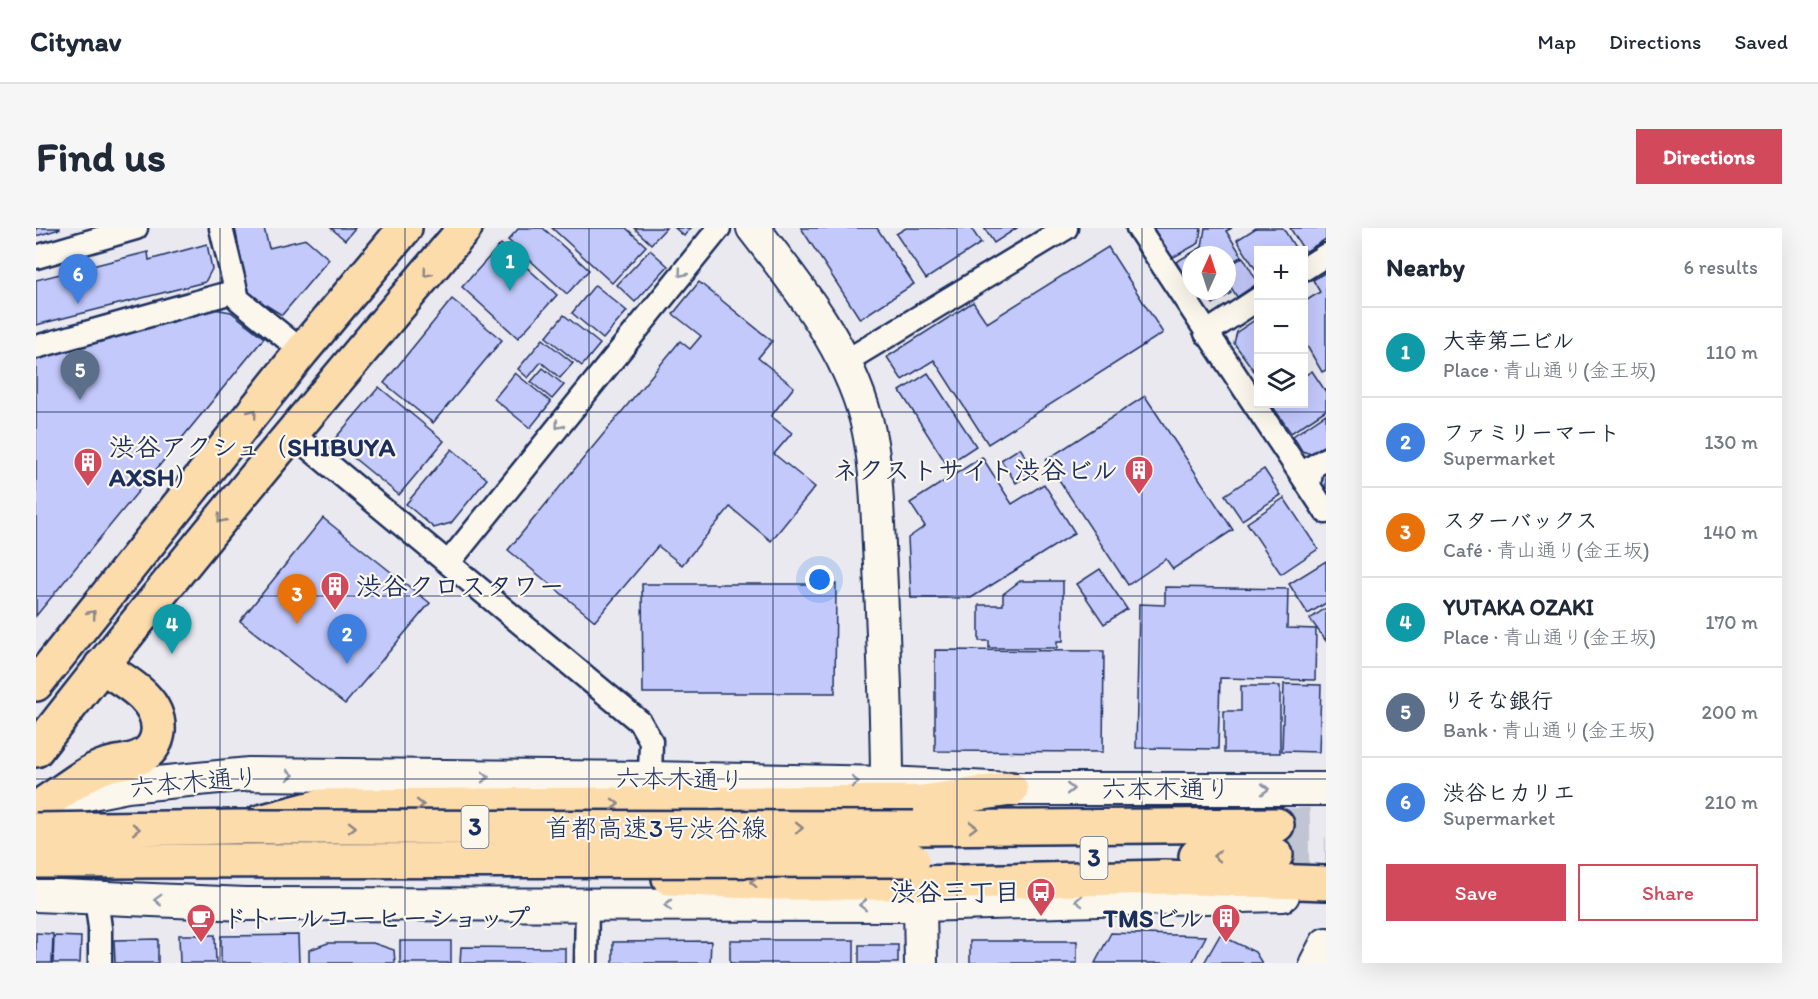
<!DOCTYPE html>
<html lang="en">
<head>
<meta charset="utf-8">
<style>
	:root { --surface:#fff; --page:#f6f6f7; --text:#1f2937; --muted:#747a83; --line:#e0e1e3; --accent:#d1495b }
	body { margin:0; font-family:Itim,"Klee One",sans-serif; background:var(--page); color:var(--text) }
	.controls { position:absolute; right:18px; top:18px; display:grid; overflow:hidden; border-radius:0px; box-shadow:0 6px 24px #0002 }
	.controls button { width:54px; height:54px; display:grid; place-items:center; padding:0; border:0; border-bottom:2px solid var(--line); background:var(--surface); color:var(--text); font:30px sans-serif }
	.compass { position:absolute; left:1146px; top:18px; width:54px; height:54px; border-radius:50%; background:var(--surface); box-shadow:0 6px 24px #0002; rotate:3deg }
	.you { position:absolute; left:784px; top:352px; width:21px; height:21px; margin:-15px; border:4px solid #fff; border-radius:50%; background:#1a73e8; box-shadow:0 0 0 9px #1a73e833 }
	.badge { display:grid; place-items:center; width:39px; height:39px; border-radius:50%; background:var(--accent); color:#fff; font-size:20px; font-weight:700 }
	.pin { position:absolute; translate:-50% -50px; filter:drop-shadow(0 2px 3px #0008) }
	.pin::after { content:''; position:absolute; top:32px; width:21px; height:18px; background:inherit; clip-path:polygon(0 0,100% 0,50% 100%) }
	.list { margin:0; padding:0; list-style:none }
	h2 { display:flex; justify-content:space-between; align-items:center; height:78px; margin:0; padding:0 24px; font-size:26px }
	h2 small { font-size:20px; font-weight:400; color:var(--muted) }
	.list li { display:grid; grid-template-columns:39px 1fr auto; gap:18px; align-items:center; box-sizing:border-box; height:90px; padding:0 24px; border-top:2px solid var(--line) }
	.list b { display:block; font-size:22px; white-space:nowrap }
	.list p { margin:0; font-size:20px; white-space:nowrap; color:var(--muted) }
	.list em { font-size:20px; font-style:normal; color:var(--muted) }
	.actions { display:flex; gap:12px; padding:18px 24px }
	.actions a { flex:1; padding:14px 0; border:2px solid var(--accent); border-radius:0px; text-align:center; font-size:21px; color:var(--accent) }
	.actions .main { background:var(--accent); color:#fff }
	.icon { flex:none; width:33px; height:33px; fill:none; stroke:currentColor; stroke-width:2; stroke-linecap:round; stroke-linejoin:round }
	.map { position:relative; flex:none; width:1290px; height:735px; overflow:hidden; border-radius:0px }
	header { display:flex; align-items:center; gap:36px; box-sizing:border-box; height:84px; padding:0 30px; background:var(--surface); border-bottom:2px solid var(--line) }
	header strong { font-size:28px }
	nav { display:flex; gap:33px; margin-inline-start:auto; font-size:21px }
	.intro { display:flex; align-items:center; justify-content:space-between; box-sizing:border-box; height:144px; padding:0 36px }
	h1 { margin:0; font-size:42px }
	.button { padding:15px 27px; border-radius:0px; background:var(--accent); color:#fff; font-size:21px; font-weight:700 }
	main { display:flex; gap:36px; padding:0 36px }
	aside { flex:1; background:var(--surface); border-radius:0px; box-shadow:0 6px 24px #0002 }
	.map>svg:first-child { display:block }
	.building { fill:#c3c9fb; stroke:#1b2f5e; stroke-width:1.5 }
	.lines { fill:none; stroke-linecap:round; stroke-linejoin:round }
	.highway-tunnel { stroke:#c1c4d3; stroke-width:33; stroke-dasharray:33 16; stroke-linecap:butt }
	.street-casing { stroke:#1b2f5e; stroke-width:27 }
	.secondary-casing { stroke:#1b2f5e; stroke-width:36 }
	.highway-casing { stroke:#1b2f5e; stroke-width:38 }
	.street { stroke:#fbf7ec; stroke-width:22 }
	.secondary { stroke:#fbf7ec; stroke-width:32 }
	.highway { stroke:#fddcac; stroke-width:33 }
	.highway-bridge-casing { stroke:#1b2f5e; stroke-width:38; stroke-linecap:butt }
	.highway-bridge { stroke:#fddcac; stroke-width:33 }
	.oneway { stroke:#8c8685 }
	.oneway2 { stroke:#8b93a5 }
	.grid { fill:none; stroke:#1b2f5e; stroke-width:1.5; stroke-opacity:0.55 }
	.labels { text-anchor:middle; stroke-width:4.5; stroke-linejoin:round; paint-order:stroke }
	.shield { fill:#fbf7ec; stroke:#5e6b89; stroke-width:1.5 }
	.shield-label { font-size:24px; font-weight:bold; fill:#1b2f5e }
	.poi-label { font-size:26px; font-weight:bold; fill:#1b2f5e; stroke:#fbf7ec; text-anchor:start }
	.street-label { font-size:26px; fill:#1b2f5e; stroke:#fbf7ec }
</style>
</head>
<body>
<header>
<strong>Citynav</strong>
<nav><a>Map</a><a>Directions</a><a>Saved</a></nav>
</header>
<div class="intro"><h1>Find us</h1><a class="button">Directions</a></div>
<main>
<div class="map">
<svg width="1290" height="735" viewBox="0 0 1290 735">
	<rect width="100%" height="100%" fill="#eae9f0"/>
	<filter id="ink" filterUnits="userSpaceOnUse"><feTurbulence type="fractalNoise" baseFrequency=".0167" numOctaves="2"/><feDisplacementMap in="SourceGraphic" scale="12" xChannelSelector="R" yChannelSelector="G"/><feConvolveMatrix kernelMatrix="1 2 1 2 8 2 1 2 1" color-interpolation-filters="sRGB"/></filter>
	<g filter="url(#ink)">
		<g class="building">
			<polygon points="0,0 24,0 24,1 0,8"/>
			<polygon points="199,0 228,0 233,20 270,11 293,31 246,87 212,66"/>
			<polygon points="295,0 319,0 309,12"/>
			<polygon points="483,0 507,0 553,42 531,66 472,12"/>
			<polygon points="516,0 590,0 610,18 576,55"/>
			<polygon points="598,0 630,0 615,16"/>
			<polygon points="639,0 655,0 648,8"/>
			<polygon points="765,0 841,0 878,56 824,91"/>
			<polygon points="870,0 935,0 945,15 890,51 860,6"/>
			<polygon points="948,0 981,0 958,15"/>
			<polygon points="1117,0 1165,0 1163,15 1136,30"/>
			<polygon points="1169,0 1196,0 1190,3 1206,28 1191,37 1191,27 1155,27 1155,58 1140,34 1166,19"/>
			<polygon points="1220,0 1247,0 1260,21 1222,22 1222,45 1201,12"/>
			<polygon points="1254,0 1290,0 1290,11 1269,24"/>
			<polygon points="171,16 176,41 169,54 0,97 0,52 112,24 113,32"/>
			<polygon points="465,16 521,67 482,110 426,59"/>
			<polygon points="1072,19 1127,105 952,216 898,132 866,152 851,129 937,74 951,95"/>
			<polygon points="614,22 632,38 599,74 581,57"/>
			<polygon points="1207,29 1222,55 1201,69 1191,53 1191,39"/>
			<polygon points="1290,44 1290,142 1286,144 1268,113 1268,74 1284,64 1277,52"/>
			<polygon points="663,54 736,113 722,130 758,159 735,188 756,205 738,226 779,259 735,313 694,279 646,337 622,318 559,393 472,322 644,113 654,121 665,108 637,86"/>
			<polygon points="559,57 591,83 567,111 536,85"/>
			<polygon points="1191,59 1195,65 1177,76 1170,63 1191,63"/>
			<polygon points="416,71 466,112 397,195 348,155"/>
			<polygon points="178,81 195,84 228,110 0,388 0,133 5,129"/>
			<polygon points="528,87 564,116 546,138 510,109"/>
			<polygon points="1222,90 1222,140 1218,143 1198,115 1201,104"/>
			<polygon points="507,111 537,135 524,150 505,134 492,150 482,141"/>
			<polygon points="507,140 528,157 516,171 495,154"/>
			<polygon points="1276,143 1290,164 1290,182 1255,205 1235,176 1268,176 1268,148"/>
			<polygon points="479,145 515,174 494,200 458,171"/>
			<polygon points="892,145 940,218 911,237 864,163"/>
			<polygon points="343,159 408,213 363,267 297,213"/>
			<polygon points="1109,168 1197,302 1137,341 1130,331 1092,357 1010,232"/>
			<polygon points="1290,186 1290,216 1275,226 1266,223 1257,208"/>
			<polygon points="984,220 999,243 980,255 965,232"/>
			<polygon points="416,221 451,251 415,295 398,300 370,276"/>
			<polygon points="946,229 976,276 1008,256 1039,305 935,370 875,370 872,310 889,298 874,275"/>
			<polygon points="1228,241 1245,267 1206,292 1189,267"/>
			<polygon points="1290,241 1290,267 1283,257 1284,245"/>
			<polygon points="1248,270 1282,321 1245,346 1211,295"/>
			<polygon points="287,290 394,375 309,476 204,393"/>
			<polygon points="1290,333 1290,375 1272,386 1253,356"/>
			<polygon points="1064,341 1091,381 1068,396 1041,356"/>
			<polygon points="984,353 1027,353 1027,413 1021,413 1021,420 953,420 953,413 943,413 943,377 967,377 967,366"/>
			<polygon points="606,356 800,356 799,465 607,465"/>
			<polygon points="1129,359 1252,361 1251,400 1280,401 1279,452 1184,450 1182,521 1100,520 1103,376 1129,377"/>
			<polygon points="1290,380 1290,413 1274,391"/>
			<polygon points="899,422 1068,423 1067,524 899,523"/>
			<polygon points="1248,456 1285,457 1283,524 1246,523"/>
			<polygon points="1205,458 1244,458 1244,525 1188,525 1188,483 1205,483"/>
			<polygon points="0,705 17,706 16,735 0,735"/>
			<polygon points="1075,705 1170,708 1156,735 1059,735"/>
			<polygon points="143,707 179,707 180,735 144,735"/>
			<polygon points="262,707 263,735 185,735 185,708"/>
			<polygon points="1184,707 1219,724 1226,735 1168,735"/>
			<polygon points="18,708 45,709 44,735 17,735"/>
			<polygon points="122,711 122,735 79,735 78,712"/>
			<rect x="694" y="712" width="124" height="23"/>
			<rect x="364" y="713" width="51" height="22"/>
			<polygon points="675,713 674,735 577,735 577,714"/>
			<rect x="934" y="713" width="107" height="22"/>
			<polygon points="292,715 337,715 358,722 359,735 273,735 273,722"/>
			<rect x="823" y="717" width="39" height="18"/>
			<polygon points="425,719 529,720 529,735 424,735"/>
		</g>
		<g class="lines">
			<g class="highway-tunnel">
				<polyline points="1241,597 1290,596"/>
				<polyline points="1240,627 1290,626"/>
			</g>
			<g class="street-casing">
				<g id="street">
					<polyline points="185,0 202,71 266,123"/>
					<polyline points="1102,0 1290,284"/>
					<polyline points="0,29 100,0"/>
					<polyline points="1268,41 1290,27"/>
					<polyline points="1170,105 1222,71"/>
					<polyline points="0,119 200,63"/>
					<polyline points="807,135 1030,0"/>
					<polyline points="255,205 604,494 615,513 614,550"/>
					<polyline points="1273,257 1276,239 1290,231"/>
					<polyline points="413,334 683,0"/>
					<polyline points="60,670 64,700 64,735"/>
					<polyline points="550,735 551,677"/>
				</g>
			</g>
			<g class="secondary-casing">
				<g id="secondary">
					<path d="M717,0c45,58 94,119 113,191 12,47 11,98 14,145 3,73 7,146 7,219"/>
					<polyline points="10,574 91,558 213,546 614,550 851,555 975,561 1290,561"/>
					<polyline points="0,667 209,676 884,677 1247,667"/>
					<polyline points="884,677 885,735"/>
					<polyline points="1280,735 1290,716"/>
				</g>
			</g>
			<g class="highway-casing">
				<g id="highway">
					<polyline points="0,456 266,123 369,0"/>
					<path d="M0,522c138,-178 283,-350 429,-522"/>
					<path d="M10,574c18,-11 38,-29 59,-36 13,-5 27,-3 39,-11 8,-5 13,-14 14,-23 3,-33 -34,-51 -57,-66"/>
					<polyline points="224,594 285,578 887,574 975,561"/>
					<polyline points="878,600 1241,597"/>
					<polyline points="1160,628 1240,627"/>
					<polyline points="633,650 736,655 881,655 1129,649 1290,655"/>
				</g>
			</g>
			<use href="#street" class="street"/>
			<use href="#secondary" class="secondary"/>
			<use href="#highway" class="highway"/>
			<g class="highway-bridge-casing">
				<g id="highway-bridge">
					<polyline points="0,602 202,599 878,600"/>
					<polyline points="0,633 877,632"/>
				</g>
			</g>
			<use href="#highway-bridge" class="highway-bridge"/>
		</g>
		<defs><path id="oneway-chevron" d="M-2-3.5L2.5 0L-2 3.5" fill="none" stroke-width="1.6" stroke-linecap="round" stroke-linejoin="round" transform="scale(1.5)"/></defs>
		<g class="oneway">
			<use href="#oneway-chevron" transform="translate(391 45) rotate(130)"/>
			<use href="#oneway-chevron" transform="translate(217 185) rotate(-51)"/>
			<use href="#oneway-chevron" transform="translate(185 291) rotate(129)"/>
			<use href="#oneway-chevron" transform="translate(56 386) rotate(-51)"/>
			<use href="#oneway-chevron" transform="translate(579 576)"/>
			<use href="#oneway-chevron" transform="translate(384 577)"/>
			<use href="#oneway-chevron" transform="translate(316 599)"/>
			<use href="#oneway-chevron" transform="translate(937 599)"/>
			<use href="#oneway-chevron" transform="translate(763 600)"/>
			<use href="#oneway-chevron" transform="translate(100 601) rotate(-1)"/>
			<use href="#oneway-chevron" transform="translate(1181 628) rotate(179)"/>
			<use href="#oneway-chevron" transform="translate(718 654) rotate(-177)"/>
		</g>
		<g class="oneway2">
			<use href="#oneway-chevron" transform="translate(646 45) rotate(129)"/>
			<use href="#oneway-chevron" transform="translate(523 197) rotate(129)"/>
			<use href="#oneway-chevron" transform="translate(254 547) rotate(1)"/>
			<use href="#oneway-chevron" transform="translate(449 549) rotate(1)"/>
			<use href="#oneway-chevron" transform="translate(819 554) rotate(1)"/>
			<use href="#oneway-chevron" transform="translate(1034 561)"/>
			<use href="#oneway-chevron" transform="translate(1229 561)"/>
			<use href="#oneway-chevron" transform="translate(122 672) rotate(-178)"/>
			<use href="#oneway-chevron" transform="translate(1043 673) rotate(178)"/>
			<use href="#oneway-chevron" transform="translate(632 677) rotate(-180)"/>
			<use href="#oneway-chevron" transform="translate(827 677) rotate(-180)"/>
		</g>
	</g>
	<path class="grid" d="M184,0v735M369,0v735M553,0v735M737,0v735M921,0v735M1106,0v735M0,184h1290M0,368h1290M0,551h1290"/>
	<defs>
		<g id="building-pin" transform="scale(1.5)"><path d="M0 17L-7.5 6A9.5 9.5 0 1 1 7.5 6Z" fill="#d1495b" stroke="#fbf7ec"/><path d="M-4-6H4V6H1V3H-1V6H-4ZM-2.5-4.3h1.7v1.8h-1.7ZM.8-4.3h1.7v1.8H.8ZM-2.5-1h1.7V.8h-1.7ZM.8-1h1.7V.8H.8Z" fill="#fff"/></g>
		<g id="bus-pin" transform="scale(1.5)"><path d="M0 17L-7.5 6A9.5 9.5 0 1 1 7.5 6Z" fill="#d1495b" stroke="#fbf7ec"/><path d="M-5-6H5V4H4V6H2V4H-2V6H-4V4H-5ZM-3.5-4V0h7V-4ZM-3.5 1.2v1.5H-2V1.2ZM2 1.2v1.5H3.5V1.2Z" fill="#fff"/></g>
		<g id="cafe-pin" transform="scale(1.5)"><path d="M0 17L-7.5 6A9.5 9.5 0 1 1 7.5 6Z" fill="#d1495b" stroke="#fbf7ec"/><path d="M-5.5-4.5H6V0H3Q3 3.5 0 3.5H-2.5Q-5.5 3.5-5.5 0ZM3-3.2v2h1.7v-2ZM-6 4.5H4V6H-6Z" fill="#fff"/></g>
	</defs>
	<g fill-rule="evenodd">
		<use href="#building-pin" x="52" y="234"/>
		<use href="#building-pin" x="1103" y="242"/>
		<use href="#building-pin" x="299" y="358"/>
		<use href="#bus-pin" x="1005" y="664"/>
		<use href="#cafe-pin" x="165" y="690"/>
		<use href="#building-pin" x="1190" y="690"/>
	</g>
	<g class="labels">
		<g class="shield">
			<rect x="425.5" y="578" width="27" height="42" rx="4.5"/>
			<rect x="1044.5" y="609" width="27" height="42" rx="4.5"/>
		</g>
		<g class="shield-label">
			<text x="439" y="607">3</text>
			<text x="1058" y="638">3</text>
		</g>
		<g class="poi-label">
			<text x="73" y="228">渋谷アクシュ（SHIBUYA<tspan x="73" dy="30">AXSH）</tspan></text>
			<text x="1082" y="251" text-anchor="end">ネクストサイト渋谷ビル</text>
			<text x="320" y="367">渋谷クロスタワー</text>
			<text x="984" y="673" text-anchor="end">渋谷三丁目</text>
			<text x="186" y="699">ドトールコーヒーショップ</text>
			<text x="1169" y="699" text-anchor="end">TMSビル</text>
		</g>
		<g class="street-label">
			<text transform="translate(644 551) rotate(1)" y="9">六本木通り</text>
			<text transform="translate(158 554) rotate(-5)" y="9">六本木通り</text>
			<text x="1130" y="570">六本木通り</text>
			<text x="620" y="609">首都高速3号渋谷線</text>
		</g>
	</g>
</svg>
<div class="controls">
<button>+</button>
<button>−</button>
<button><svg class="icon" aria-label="layers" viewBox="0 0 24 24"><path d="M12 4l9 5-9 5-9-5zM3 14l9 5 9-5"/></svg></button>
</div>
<svg class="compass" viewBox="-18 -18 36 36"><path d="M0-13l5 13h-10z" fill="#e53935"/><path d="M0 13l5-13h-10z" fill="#747a83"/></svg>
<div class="you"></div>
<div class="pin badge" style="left:474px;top:63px;background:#0f9aa8">1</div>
<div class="pin badge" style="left:311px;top:436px;background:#3f7fe0">2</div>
<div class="pin badge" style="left:261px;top:396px;background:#e8710a">3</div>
<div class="pin badge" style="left:136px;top:426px;background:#0f9aa8">4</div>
<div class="pin badge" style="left:44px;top:172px;background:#5c6f8a">5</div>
<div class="pin badge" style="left:42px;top:76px;background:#3f7fe0">6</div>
</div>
<aside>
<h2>Nearby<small>6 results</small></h2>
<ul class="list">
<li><span class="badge" style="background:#0f9aa8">1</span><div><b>大幸第二ビル</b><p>Place · 青山通り(金王坂)</p></div><em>110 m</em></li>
<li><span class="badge" style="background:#3f7fe0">2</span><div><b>ファミリーマート</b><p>Supermarket</p></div><em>130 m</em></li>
<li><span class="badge" style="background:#e8710a">3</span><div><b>スターバックス</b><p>Café · 青山通り(金王坂)</p></div><em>140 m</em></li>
<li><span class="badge" style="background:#0f9aa8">4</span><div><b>YUTAKA OZAKI</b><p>Place · 青山通り(金王坂)</p></div><em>170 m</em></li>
<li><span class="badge" style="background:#5c6f8a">5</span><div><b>りそな銀行</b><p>Bank · 青山通り(金王坂)</p></div><em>200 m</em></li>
<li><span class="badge" style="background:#3f7fe0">6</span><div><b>渋谷ヒカリエ</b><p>Supermarket</p></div><em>210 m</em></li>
</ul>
<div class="actions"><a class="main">Save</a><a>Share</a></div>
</aside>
</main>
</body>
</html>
